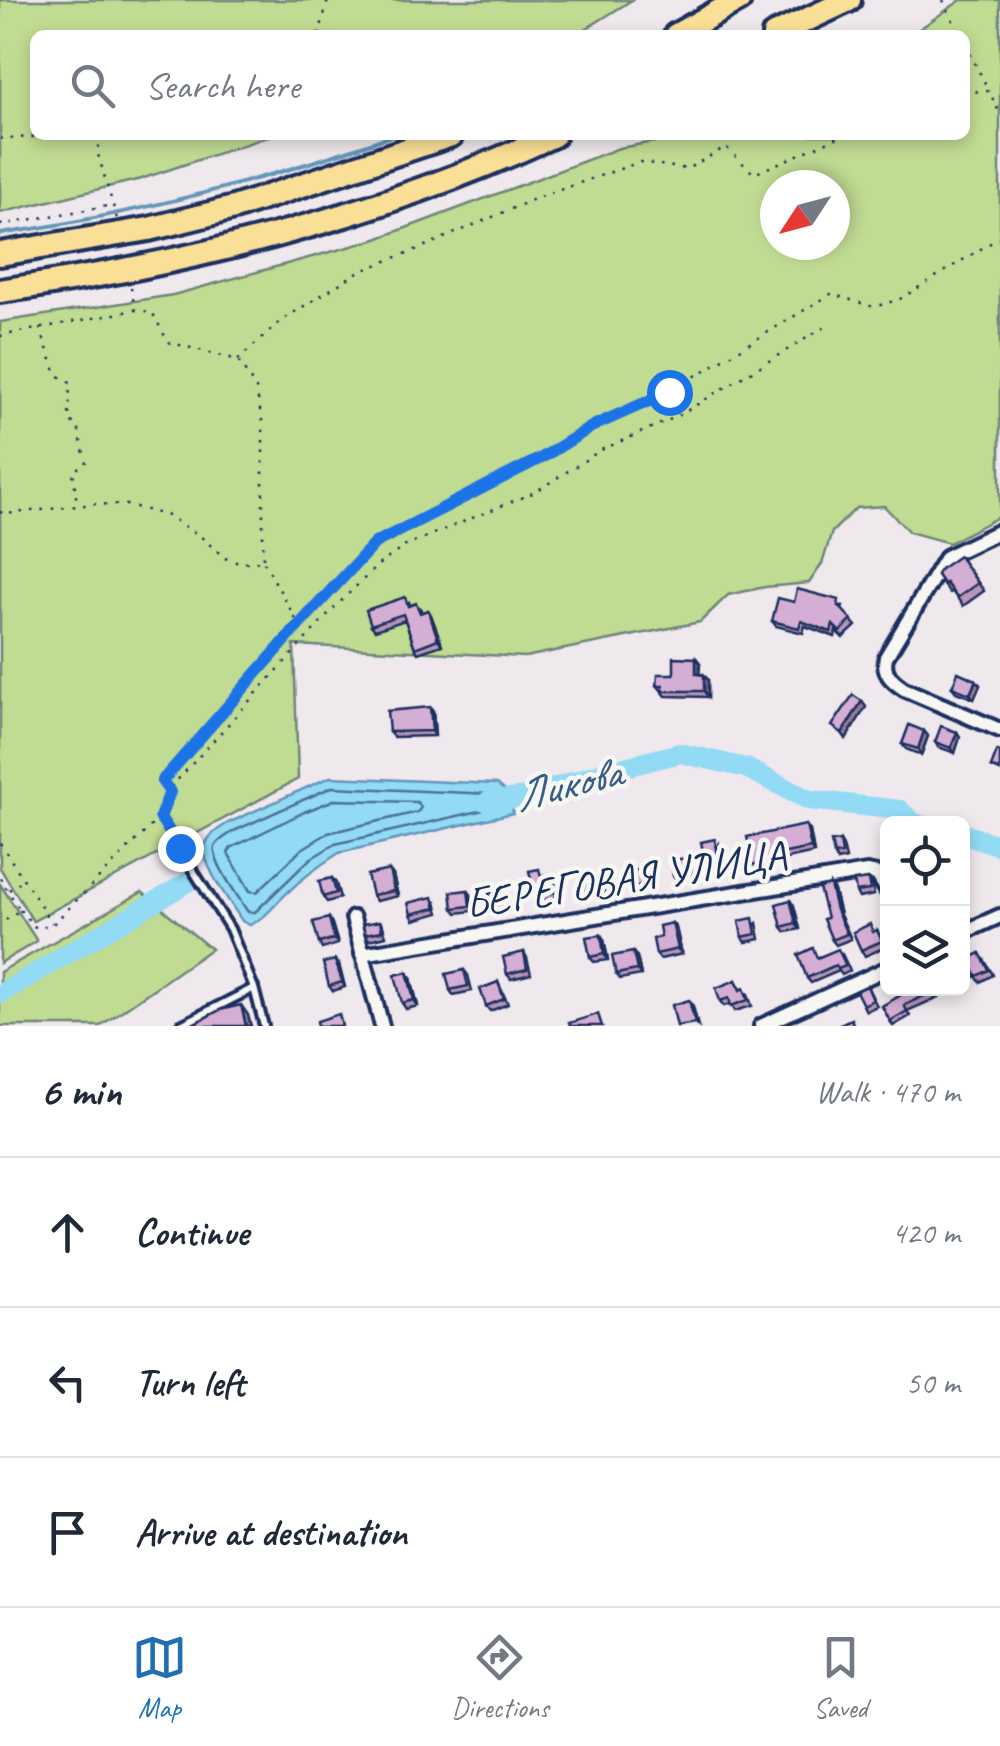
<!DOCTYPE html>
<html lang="en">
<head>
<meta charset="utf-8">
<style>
	:root { --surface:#fff; --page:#f2f2f3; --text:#1f2937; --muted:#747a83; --line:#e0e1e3; --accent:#1f6fb2 }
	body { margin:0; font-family:Caveat,sans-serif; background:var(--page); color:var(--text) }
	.controls { position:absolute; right:30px; bottom:30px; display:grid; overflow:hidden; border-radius:15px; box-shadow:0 5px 15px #0003 }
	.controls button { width:90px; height:90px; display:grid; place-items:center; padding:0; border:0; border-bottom:2px solid var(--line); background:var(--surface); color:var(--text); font:50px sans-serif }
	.compass { position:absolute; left:760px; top:170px; width:90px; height:90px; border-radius:50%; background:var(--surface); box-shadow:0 5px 15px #0003; rotate:234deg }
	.stop { position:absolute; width:30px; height:30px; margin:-22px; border:8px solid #1a73e8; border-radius:50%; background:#fff }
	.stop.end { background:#1a73e8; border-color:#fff; box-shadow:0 2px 10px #0008 }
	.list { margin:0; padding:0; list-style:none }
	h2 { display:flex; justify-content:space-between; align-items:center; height:130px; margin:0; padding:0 40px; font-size:42px }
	h2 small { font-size:32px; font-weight:400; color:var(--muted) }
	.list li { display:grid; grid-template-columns:65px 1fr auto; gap:30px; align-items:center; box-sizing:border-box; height:150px; padding:0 40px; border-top:2px solid var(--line) }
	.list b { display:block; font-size:38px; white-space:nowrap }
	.list em { font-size:32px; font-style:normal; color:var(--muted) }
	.icon { flex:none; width:55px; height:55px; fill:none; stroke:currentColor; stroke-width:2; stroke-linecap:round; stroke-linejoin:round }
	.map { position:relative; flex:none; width:1000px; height:1026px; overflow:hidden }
	.search { position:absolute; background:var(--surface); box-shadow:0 5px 15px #0003; left:30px; right:30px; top:30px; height:110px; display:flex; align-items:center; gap:25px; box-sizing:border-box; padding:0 35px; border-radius:15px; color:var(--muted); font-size:38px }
	.sheet { height:580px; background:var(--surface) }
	nav { display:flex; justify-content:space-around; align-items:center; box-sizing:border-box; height:140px; border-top:2px solid var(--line); background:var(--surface); font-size:28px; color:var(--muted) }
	nav a { display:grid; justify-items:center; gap:5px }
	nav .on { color:var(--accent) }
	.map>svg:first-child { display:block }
	.green { fill:#c0db92; stroke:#6e8578; stroke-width:2.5; fill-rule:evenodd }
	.water { fill:#93daf5; stroke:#6396b9; stroke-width:2.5 }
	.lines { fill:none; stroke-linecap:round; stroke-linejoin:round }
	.shore { stroke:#4b739a; stroke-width:2.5 }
	.stream { stroke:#6396b9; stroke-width:4 }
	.river { stroke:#93daf5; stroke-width:20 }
	.lane-casing { stroke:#1b2f5e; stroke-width:14 }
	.street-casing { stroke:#1b2f5e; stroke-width:20 }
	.highway-casing { stroke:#1b2f5e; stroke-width:30 }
	.path { stroke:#1b2f5e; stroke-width:2.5; stroke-dasharray:2.5 8; stroke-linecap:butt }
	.lane { stroke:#f6f6f2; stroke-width:6 }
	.street { stroke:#f6f6f2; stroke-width:12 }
	.highway { stroke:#fadf96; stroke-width:22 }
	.wall { fill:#b796b7; stroke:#1b2f5e; stroke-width:2.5 }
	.shaded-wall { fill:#957a95; stroke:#1b2f5e; stroke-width:2.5 }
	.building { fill:#d5aed5; stroke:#1b2f5e; stroke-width:2.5 }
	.route { stroke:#1a73e8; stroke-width:12 }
	.labels { text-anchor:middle; stroke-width:9; stroke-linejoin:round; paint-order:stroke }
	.street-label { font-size:42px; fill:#1b2f5e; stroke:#f6f6f2 }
	.water-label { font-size:45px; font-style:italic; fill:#395a84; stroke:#f6f6f2 }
</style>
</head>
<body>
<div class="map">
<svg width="1000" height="1026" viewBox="0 0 1000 1026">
	<rect width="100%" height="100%" fill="#efe8ec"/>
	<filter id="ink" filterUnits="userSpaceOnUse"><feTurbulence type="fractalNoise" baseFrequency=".01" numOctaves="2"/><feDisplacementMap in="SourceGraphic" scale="20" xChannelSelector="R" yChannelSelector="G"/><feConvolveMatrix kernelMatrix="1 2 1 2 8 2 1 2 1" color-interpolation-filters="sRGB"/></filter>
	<g filter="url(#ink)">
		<g class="green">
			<polygon points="0,0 632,0 576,35 35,35 35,135 273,135 141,179 0,213"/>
			<path d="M961,0h39v516l-51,27 -40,-11 -25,-26 -28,2 -24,24 -10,32 -13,19 -44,4 -37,8 -28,27 -175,35 -231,-12 4,134 -265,142 -33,-53v-546l173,-27 201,-55 245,-92 76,-13h270v-100h-54zM775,185h60v60h-60z"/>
			<polygon points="0,884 37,941 0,963"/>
			<polygon points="142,892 211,949 100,1026 0,1026 0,972"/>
		</g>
		<path class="water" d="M330,777l167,7 13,11 3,18 -174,40c-19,12 -36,24 -52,40 -12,11 -21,25 -37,32l-8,-4c-9,-15 -42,-58 -37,-75 3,-11 15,-18 23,-23z"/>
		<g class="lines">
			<g class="shore">
				<path d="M332,787l160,7 6,4 2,5 -3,3 -9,3 -153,35 -25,15 -55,53h-7c-7,-11 -37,-52 -33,-65 3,-7 13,-12 19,-16z"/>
				<polygon points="334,800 417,802 421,807 418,812 328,833 302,849 257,892 250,891 228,853 231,848 304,812"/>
			</g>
			<path class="stream" d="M0,234c134,-19 266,-54 394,-99"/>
			<g class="river">
				<polyline points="487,802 525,797 590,776 680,753 746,768 809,800 900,810 914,823 918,824"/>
				<polyline points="962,833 1000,846"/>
				<polyline points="0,994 190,881"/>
			</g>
			<g class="lane-casing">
				<g id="lane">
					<polyline points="179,848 230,929 254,988 264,1026"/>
					<polyline points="179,1026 254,988"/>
				</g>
			</g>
			<g class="street-casing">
				<g id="street">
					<path d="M1000,531l-54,26 -60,100c-4,16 6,24 18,32l96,41"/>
					<polyline points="353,918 382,1026"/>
					<polyline points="962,933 1000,916"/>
					<polyline points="362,954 867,872 877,874 888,892"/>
					<polyline points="761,1026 888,968"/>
				</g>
			</g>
			<g class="highway-casing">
				<g id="highway">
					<polyline points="676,35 739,0"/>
					<polyline points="774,35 849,0"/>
					<polyline points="0,254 149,229 234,208 451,135"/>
					<path d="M0,291c190,-27 379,-75 554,-156"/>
				</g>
			</g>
			<g class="path">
				<polyline points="943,0 960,35"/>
				<polyline points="319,35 328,0"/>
				<polyline points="965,44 989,91"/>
				<polyline points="965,92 989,91 1000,114"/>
				<polyline points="101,135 97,151 117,219"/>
				<polyline points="0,139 66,135"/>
				<polyline points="0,225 113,205"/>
				<polyline points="40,328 56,374 70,383 69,418 79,431 86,463 73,471 77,504"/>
				<polyline points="0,336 135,310 131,288"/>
				<polyline points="238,360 282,320 358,272 423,247 539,197 640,162 687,169 726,147 754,174 843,135"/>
				<polyline points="0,512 5,514 95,504 129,505 168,516 200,536 225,558 239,563 263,561 263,425 256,389 238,360 168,342 152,312 135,310"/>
				<polyline points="264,562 299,625"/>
				<polyline points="170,791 162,781 299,625 375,543 543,457 593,427 669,392 831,294 874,307 900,299 1000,237"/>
				<polyline points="160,817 172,786 335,607 378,565 407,545 535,492 601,450 678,416 830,324"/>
				<polyline points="0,843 52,923"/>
				<polyline points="0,878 20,910 0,924"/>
				<polyline points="9,890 23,880"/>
				<polyline points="20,910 36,928 53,924 160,817 174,839"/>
			</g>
			<use href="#lane" class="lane"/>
			<use href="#street" class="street"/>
			<use href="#highway" class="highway"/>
		</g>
		<g class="wall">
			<polygon points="959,556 984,591 963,606 952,591 949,593 937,575"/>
			<polygon points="409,602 410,605 420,608 422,612 428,610 431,615 442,645 418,653 415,648 405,620 375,630 371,625"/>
			<polygon points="794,602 843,606 842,610 856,626 843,638 836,631 835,637 805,626 803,633 776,626 772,621"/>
			<polygon points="696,658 700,663 699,674 704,675 708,680 708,697 666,696 657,685"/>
			<polygon points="976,680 980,685 974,699 956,692 952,687"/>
			<polygon points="433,712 435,736 393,737 389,732"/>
			<polygon points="924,731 928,736 921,755 906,749 902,744"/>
			<polygon points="957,732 960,737 955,753 938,747 935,742"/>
			<polygon points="810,831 814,853 774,862 775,866 749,871 746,866"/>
			<polygon points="840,841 843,846 846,859 837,861 834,855"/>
			<polygon points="719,844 721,855 725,854 729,860 731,872 711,876 707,870"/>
			<polygon points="691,863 694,878 677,881 673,875"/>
			<polygon points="389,870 393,875 398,896 376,901 372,895"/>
			<polygon points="651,873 654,888 638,892 634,887"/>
			<polygon points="543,876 554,880 558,897 538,902 535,896"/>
			<polygon points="599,877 603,882 604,895 585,897 582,891"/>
			<polygon points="332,878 336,883 340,898 327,902 323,897"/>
			<polygon points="872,884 874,895 859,898 856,892"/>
			<polygon points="830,885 834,891 840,915 851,939 836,945 832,940 827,918"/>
			<polygon points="500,891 504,896 508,911 496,914 492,909"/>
			<polygon points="471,895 473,911 457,913 453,908"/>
			<polygon points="436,902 439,913 414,920 411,914"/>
			<polygon points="794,906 800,929 786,932 782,927"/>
			<polygon points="329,918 332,924 338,944 322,949 319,943"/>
			<polygon points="380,921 383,926 386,936 369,940 365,934"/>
			<polygon points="672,923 676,928 682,954 660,959 656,954 661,937"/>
			<polygon points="757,923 760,939 746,942 742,937"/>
			<polygon points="877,930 886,947 865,956 861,950"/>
			<polygon points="601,935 604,940 608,960 594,962 590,957"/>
			<polygon points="524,952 527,958 531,974 511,979 507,974"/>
			<polygon points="842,954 850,971 842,975 839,971 811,983 807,978 818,957"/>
			<polygon points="637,957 641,975 620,979 616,974"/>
			<polygon points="984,959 993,975 980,982 976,976 968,980 962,972"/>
			<polygon points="335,960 339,965 345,987 333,991 329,986"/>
			<polygon points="464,970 468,975 472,991 453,995 450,990"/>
			<polygon points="407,972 411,978 418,1006 406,1009 402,1003"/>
			<polygon points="736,980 741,989 748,994 752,1006 735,1011 731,1004 724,1006 720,1001"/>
			<polygon points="498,982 508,1004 490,1011 486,1006"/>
			<polygon points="867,986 877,1006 866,1011 863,1005"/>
			<polygon points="906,988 935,988 939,997 907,1011 910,1016 893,1026 882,1006 908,991"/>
		</g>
		<g class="shaded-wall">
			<polygon points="428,610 431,615 442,645 438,639"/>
			<polygon points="696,658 700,663 699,680 696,674"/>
			<polygon points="704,675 708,680 708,697 704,691"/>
			<polygon points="976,680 980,685 974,699 970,694"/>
			<polygon points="862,701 866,707 846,739 842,733"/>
			<polygon points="430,707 433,712 435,736 432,731"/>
			<polygon points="924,731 928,736 921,755 918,749"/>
			<polygon points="957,732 960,737 955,753 951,748"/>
			<polygon points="806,825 810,831 814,853 811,848"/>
			<polygon points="688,858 691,863 694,878 690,873"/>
			<polygon points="389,870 393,875 398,896 394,891"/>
			<polygon points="551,874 554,880 558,897 555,892"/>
			<polygon points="599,877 603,882 604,895 600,890"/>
			<polygon points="830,885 834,891 840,915 851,939 836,910"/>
			<polygon points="468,890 471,895 473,911 470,906"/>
			<polygon points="790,900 794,906 800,929 796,923"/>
			<polygon points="329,918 332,924 338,944 334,939"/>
			<polygon points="672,923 676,928 682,954 678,949"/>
			<polygon points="601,935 604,940 608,960 604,954"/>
			<polygon points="633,952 637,957 641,975 637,970"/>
			<polygon points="335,960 339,965 345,987 342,982"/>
			<polygon points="407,972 411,978 418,1006 414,1000"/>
			<polygon points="689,1000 693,1006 698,1026 695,1023"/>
			<polygon points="241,1005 248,1015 251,1026 246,1026"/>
		</g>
		<g class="building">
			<polygon points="959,556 978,583 957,598 946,583 944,585 937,575 940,569"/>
			<polygon points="797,589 839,600 838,605 852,620 840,632 833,625 831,632 801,621 799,628 772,621 778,598 794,602"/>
			<polygon points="405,597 408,606 416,603 420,613 428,610 438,639 415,648 403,614 371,625 366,610"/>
			<polygon points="674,657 696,658 696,674 704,675 704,691 663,691 663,685 657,685 658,674 674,674"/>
			<polygon points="958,672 976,680 970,694 952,687"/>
			<polygon points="853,695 862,701 842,733 832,726"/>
			<polygon points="430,707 432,731 389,732 387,711"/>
			<polygon points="909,725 924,731 918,749 902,744"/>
			<polygon points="941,726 957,732 951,748 935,742"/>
			<polygon points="997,751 1000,752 1000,771 991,767"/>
			<polygon points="806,825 811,848 770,856 771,861 746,866 742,850 750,849 747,837"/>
			<polygon points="715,839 718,856 725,854 728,866 707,870 701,842"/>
			<polygon points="840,841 842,854 834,855 831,842"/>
			<polygon points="688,858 690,873 673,875 671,860"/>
			<polygon points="647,868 650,883 634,887 630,872"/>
			<polygon points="539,869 541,876 551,874 555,892 535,896 529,871"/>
			<polygon points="389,870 394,891 372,895 367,875"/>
			<polygon points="599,877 600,890 582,891 581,878"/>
			<polygon points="332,878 336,893 323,897 319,881"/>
			<polygon points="868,879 870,890 856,892 854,881"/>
			<polygon points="830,885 836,910 847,934 832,940 823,919 827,918 819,888"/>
			<polygon points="468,890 470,906 453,908 451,892"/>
			<polygon points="500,891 504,906 492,909 489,893"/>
			<polygon points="433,897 436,908 411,914 408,903"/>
			<polygon points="790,900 796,923 782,927 776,904"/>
			<polygon points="329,918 334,939 319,943 313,922"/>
			<polygon points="753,918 756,934 742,937 739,921"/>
			<polygon points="380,921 382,931 365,934 363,924"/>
			<polygon points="672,923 678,949 656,954 653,939 661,937 659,926"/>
			<polygon points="870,924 873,932 877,930 882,941 861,950 853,932"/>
			<polygon points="601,935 604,954 590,957 586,937"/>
			<polygon points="813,948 817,958 838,949 846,966 838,969 836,965 807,978 798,955"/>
			<polygon points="524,952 527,969 507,974 503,957"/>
			<polygon points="633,952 637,970 616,974 612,956"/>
			<polygon points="980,953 989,970 977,976 973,970 964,975 962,963"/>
			<polygon points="335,960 342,982 329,986 323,963"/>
			<polygon points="464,970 468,986 450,990 446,974"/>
			<polygon points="407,972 414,1000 402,1003 395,975"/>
			<polygon points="736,980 740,990 744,988 748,1000 731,1006 729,998 720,1001 716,988"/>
			<polygon points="498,982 504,999 486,1006 480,989"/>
			<polygon points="867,986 873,1000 863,1005 856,991"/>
			<polygon points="906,988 934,988 935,991 904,1005 907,1011 890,1021 882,1006 908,991"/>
			<polygon points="689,1000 695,1023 677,1026 672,1005"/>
			<polygon points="241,1005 246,1026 190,1026 220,1010"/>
			<polygon points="339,1014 342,1026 318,1026 317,1021"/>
			<polygon points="598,1014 602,1026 570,1026 569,1023"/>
			<polygon points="851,1019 854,1026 836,1026"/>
		</g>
	</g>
	<g class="lines" filter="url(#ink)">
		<polyline class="route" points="180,848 160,817 170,792 162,781 299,625 375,543 543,457 593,426 669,392"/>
	</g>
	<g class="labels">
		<g class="street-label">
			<text transform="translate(625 878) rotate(-9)" y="15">БЕРЕГОВАЯ УЛИЦА</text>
		</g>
		<g class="water-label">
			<text transform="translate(567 783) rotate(-14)" y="16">Ликова</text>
		</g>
	</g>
</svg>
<div class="controls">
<button><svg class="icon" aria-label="locate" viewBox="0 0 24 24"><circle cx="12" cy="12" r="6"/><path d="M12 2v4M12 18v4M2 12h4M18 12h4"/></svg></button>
<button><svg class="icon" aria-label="layers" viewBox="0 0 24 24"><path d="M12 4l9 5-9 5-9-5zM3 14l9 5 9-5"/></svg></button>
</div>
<svg class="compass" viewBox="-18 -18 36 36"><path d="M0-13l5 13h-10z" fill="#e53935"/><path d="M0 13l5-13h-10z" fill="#747a83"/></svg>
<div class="stop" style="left:669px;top:392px"></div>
<div class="stop end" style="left:180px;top:848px"></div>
<div class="search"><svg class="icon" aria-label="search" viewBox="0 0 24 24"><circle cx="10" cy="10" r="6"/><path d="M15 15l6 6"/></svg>Search here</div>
</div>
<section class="sheet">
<h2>6 min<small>Walk · 470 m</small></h2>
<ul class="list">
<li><svg class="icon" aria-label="ahead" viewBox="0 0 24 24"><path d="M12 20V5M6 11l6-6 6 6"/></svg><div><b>Continue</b></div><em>420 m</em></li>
<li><svg class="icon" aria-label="left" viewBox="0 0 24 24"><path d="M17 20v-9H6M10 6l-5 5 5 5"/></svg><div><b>Turn left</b></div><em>50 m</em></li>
<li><svg class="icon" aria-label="arrive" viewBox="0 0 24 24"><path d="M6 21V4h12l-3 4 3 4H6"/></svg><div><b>Arrive at destination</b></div></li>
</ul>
</section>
<nav>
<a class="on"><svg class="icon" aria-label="map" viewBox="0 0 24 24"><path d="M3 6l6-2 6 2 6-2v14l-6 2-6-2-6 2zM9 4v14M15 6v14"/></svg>Map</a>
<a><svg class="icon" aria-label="directions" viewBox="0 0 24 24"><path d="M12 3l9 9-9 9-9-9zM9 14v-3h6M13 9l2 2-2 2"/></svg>Directions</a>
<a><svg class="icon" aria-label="saved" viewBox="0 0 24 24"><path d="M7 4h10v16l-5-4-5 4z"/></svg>Saved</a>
</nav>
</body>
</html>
